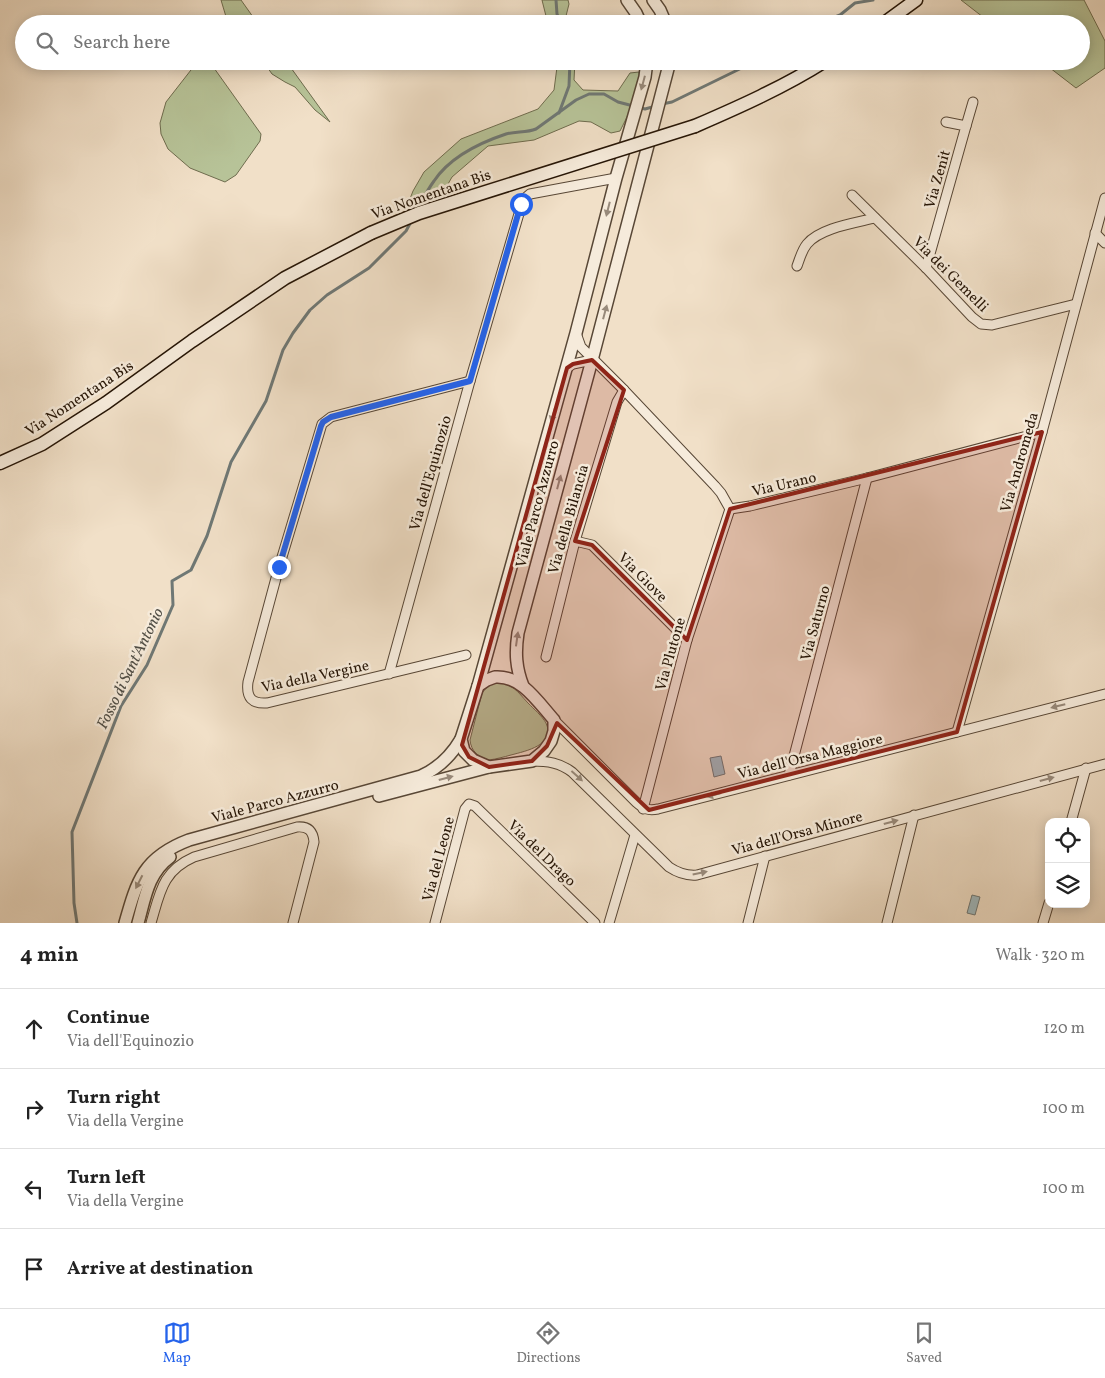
<!DOCTYPE html>
<html lang="en">
<head>
<meta charset="utf-8">
<style>
	:root { --surface:#fff; --page:#f6f6f6; --text:#222; --muted:#767676; --line:#e0e0e0; --accent:#2563eb }
	body { margin:0; font-family:Vollkorn,serif; background:var(--page); color:var(--text) }
	.controls { position:absolute; right:15px; bottom:15px; display:grid; overflow:hidden; border-radius:10px; box-shadow:0 2px 12px #0003 }
	.controls button { width:45px; height:45px; display:grid; place-items:center; padding:0; border:0; border-bottom:1px solid var(--line); background:var(--surface); color:var(--text); font:25px sans-serif }
	.stop { position:absolute; width:15px; height:15px; margin:-11px; border:4px solid #2563eb; border-radius:50%; background:#fff }
	.stop.end { background:#2563eb; border-color:#fff; box-shadow:0 1px 5px #0008 }
	.list { margin:0; padding:0; list-style:none }
	h2 { display:flex; justify-content:space-between; align-items:center; height:65px; margin:0; padding:0 20px; font-size:21px }
	h2 small { font-size:16px; font-weight:400; color:var(--muted) }
	.list li { display:grid; grid-template-columns:32px 1fr auto; gap:15px; align-items:center; box-sizing:border-box; height:80px; padding:0 20px; border-top:1px solid var(--line) }
	.list b { display:block; font-size:19px; white-space:nowrap }
	.list p { margin:0; font-size:16px; white-space:nowrap; color:var(--muted) }
	.list em { font-size:16px; font-style:normal; color:var(--muted) }
	.icon { flex:none; width:28px; height:28px; fill:none; stroke:currentColor; stroke-width:2; stroke-linecap:round; stroke-linejoin:round }
	.map { position:relative; flex:none; width:1105px; height:923px; overflow:hidden }
	.search { position:absolute; background:var(--surface); box-shadow:0 2px 12px #0003; left:15px; right:15px; top:15px; height:55px; display:flex; align-items:center; gap:12px; box-sizing:border-box; padding:0 18px; border-radius:28px; color:var(--muted); font-size:19px }
	.sheet { height:385px; background:var(--surface) }
	nav { display:flex; justify-content:space-around; align-items:center; box-sizing:border-box; height:70px; border-top:1px solid var(--line); background:var(--surface); font-size:14px; color:var(--muted) }
	nav a { display:grid; justify-items:center; gap:2px }
	nav .on { color:var(--accent) }
	.map>svg:first-child { display:block }
	.green { fill:#b7c398; stroke:#6e6c4e }
	.water { fill:#a0bac0; stroke:#6f7875 }
	.lines { fill:none; stroke-linecap:round; stroke-linejoin:round }
	.stream { stroke:#6f7875; stroke-width:3 }
	.minor-casing { stroke:#584736; stroke-width:11 }
	.tertiary-casing { stroke:#584736; stroke-width:14 }
	.secondary-casing { stroke:#251405; stroke-width:15 }
	.minor { stroke:#f6ebdb; stroke-width:9 }
	.tertiary { stroke:#f6ebdb; stroke-width:11 }
	.secondary { stroke:#f6ebdb; stroke-width:12 }
	.secondary-bridge-casing { stroke:#251405; stroke-width:15; stroke-linecap:butt }
	.secondary-bridge { stroke:#f6ebdb; stroke-width:12 }
	.oneway { fill:#988a7b }
	.route { stroke:#2563eb; stroke-width:6 }
	.marked { fill:#8f2418; fill-opacity:0.2; stroke:#8f2418; stroke-width:4; stroke-linejoin:round }
	.labels { text-anchor:middle; stroke-width:5; stroke-linejoin:round; paint-order:stroke }
	.street-label { font-size:15px; fill:#251405; stroke:#f6ebdb }
	.water-label { font-size:16px; font-style:italic; fill:#504e46; stroke:#f6ebdb }
</style>
</head>
<body>
<div class="map">
<svg width="1105" height="923" viewBox="0 0 1105 923">
	<rect width="100%" height="100%" fill="#f1e0c8"/>
	<filter id="stains"><feTurbulence type="fractalNoise" baseFrequency=".004" numOctaves="4"/><feColorMatrix values="0 0 0 0 .2 0 0 0 0 .09 0 0 0 0 .02 0 0 0 .5 -.17"/></filter>
	<radialGradient id="worn" r=".72"><stop offset=".6" stop-color="#630" stop-opacity="0"/><stop offset="1" stop-color="#630" stop-opacity=".3"/></radialGradient>
	<g class="green">
		<polygon points="221,0 241,0 258,24 231,24 227,20"/>
		<polygon points="542,0 568,0 569,4 564,24 548,24"/>
		<polygon points="961,0 1084,0 1105,41 1105,68 1076,88 1041,61 1081,61 1081,24 992,24"/>
		<polygon points="198,61 209,61 261,134 260,141 236,175 225,182 190,168 168,149 161,134 160,123 166,102"/>
		<polygon points="263,61 286,61 330,122 315,110 295,87 285,82 272,74"/>
		<polygon points="556,61 575,61 574,80 583,90 618,91 630,73 639,72 640,91 620,131 611,133 591,122 579,121 534,140 488,146 452,177 444,191 406,209 413,191 424,172 461,139 538,109 554,90 557,67"/>
		<path d="M497,682c16,2 20,9 31,21 6,6 14,13 18,20 10,22 -20,28 -35,32 -7,2 -15,4 -22,5 -11,-3 -18,-9 -19,-20l12,-47 6,-7z"/>
	</g>
	<g class="water">
		<polygon points="721,756 725,774 714,777 710,758"/>
		<polygon points="972,895 980,897 975,915 967,913"/>
	</g>
	<g class="lines">
		<g class="stream">
			<polyline points="556,0 557,14 561,24"/>
			<polyline points="818,24 840,15 855,3 873,0"/>
			<polyline points="662,104 672,102 756,61"/>
			<polyline points="559,113 569,86 570,61"/>
			<path d="M418,208c5,-9 10,-19 16,-27 16,-24 45,-38 72,-47 10,-3 20,-1 30,-5l40,-29 13,-6h15l14,8 27,7 11,-3"/>
			<polyline points="77,923 74,903 72,832 121,706 147,665 173,605 172,581 191,570 207,536 231,462 266,401 283,350 293,333 310,310 327,295 369,268 406,231 412,220"/>
		</g>
		<g class="minor-casing">
			<g id="minor">
				<polyline points="966,126 973,102"/>
				<polyline points="852,195 926,268 972,317 981,324 992,325 1076,304"/>
				<polyline points="1095,233 1105,243"/>
				<path d="M797,266c3,-8 5,-16 10,-22 13,-16 48,-21 68,-26"/>
				<polyline points="926,268 966,126 946,122"/>
				<polyline points="576,333 581,347 624,390 715,486 721,493 730,509"/>
				<polyline points="567,368 573,364 592,360"/>
				<polyline points="730,509 750,506 867,478 1042,432"/>
				<polyline points="575,541 592,545 687,640"/>
				<path d="M466,655l-199,48c-15,1 -21,-5 -19,-21l31,-115 43,-143 9,-7 139,-36"/>
				<polyline points="546,657 575,541 617,402 624,390"/>
				<polyline points="389,674 470,381 523,200 530,194 616,178"/>
				<path d="M554,720l82,82c8,7 12,9 22,7l447,-115"/>
				<polyline points="957,732 1042,432 1105,198"/>
				<path d="M532,761c16,0 28,2 40,11l97,95c9,6 17,9 28,8l408,-111"/>
				<polyline points="789,775 867,478"/>
				<polyline points="643,809 687,640 730,509"/>
				<polyline points="1071,822 1086,768"/>
				<path d="M151,923c9,-30 11,-52 43,-66l103,-30c11,-1 16,4 17,15l-21,81"/>
				<polyline points="435,923 465,809 469,804 475,806 595,923"/>
				<polyline points="609,923 635,835"/>
				<polyline points="748,923 765,856"/>
				<polyline points="887,923 914,815"/>
				<polyline points="1043,923 1049,903"/>
			</g>
		</g>
		<g class="tertiary-casing">
			<g id="tertiary">
				<polyline points="627,0 636,13 641,24"/>
				<polyline points="653,0 660,10 666,24"/>
				<path d="M495,677c26,-2 43,25 59,43v11l-3,10 -7,10 -12,10 -43,6 -16,-7 -9,-9 -3,-12 17,-53 9,-6z"/>
				<polyline points="478,686 576,333 616,178 645,77 647,61"/>
				<path d="M523,686c-7,-18 -8,-33 -5,-53l74,-273 78,-299"/>
				<polyline points="379,796 489,767"/>
				<path d="M125,923c12,-43 19,-66 64,-83l232,-64c18,-8 30,-20 40,-37"/>
				<path d="M138,923c7,-25 10,-50 32,-66"/>
			</g>
		</g>
		<g class="secondary-casing">
			<g id="secondary">
				<polyline points="883,24 916,0"/>
				<path d="M695,126c44,-19 89,-39 130,-65"/>
				<polyline points="0,463 42,444 106,403 192,341 285,278 371,233"/>
			</g>
		</g>
		<use href="#minor" class="minor"/>
		<use href="#tertiary" class="tertiary"/>
		<use href="#secondary" class="secondary"/>
		<g class="secondary-bridge-casing">
			<polyline id="secondary-bridge" points="371,233 419,213 695,126"/>
		</g>
		<use href="#secondary-bridge" class="secondary-bridge"/>
	</g>
	<defs><path id="oneway-solid" d="M-6-.8H1V-3.2L6.5 0L1 3.2V.8H-6Z" transform="scale(1.25)"/></defs>
	<g class="oneway">
		<use href="#oneway-solid" transform="translate(643 83) rotate(105)"/>
		<use href="#oneway-solid" transform="translate(608 209) rotate(104)"/>
		<use href="#oneway-solid" transform="translate(605 312) rotate(-75)"/>
		<use href="#oneway-solid" transform="translate(553 415) rotate(106)"/>
		<use href="#oneway-solid" transform="translate(559 482) rotate(-75)"/>
		<use href="#oneway-solid" transform="translate(517 639) rotate(-82)"/>
		<use href="#oneway-solid" transform="translate(1058 706) rotate(166)"/>
		<use href="#oneway-solid" transform="translate(577 776) rotate(42)"/>
		<use href="#oneway-solid" transform="translate(446 778) rotate(-15)"/>
		<use href="#oneway-solid" transform="translate(1047 779) rotate(-15)"/>
		<use href="#oneway-solid" transform="translate(714 795) rotate(165)"/>
		<use href="#oneway-solid" transform="translate(891 822) rotate(-15)"/>
		<use href="#oneway-solid" transform="translate(700 873) rotate(-12)"/>
		<use href="#oneway-solid" transform="translate(139 882) rotate(117)"/>
	</g>
	<g class="lines">
		<polyline class="route" points="279,567 321,426 323,422 331,417 470,381 521,204"/>
	</g>
	<path class="marked" d="M592,360l32,30 -49,151 17,4 95,95 43,-131 312,-77 -85,300 -308,78 -92,-87 -10,23 -15,15 -43,6 -20,-10 -7,-12 105,-377 6,-4z"/>
	<g class="labels">
		<g class="street-label">
			<text transform="translate(937 179) rotate(-74)" y="5">Via Zenit</text>
			<text transform="translate(431 194) rotate(-19)" y="5">Via Nomentana Bis</text>
			<text transform="translate(951 274) rotate(45)" y="5">Via dei Gemelli</text>
			<text transform="translate(79 398) rotate(-33)" y="5">Via Nomentana Bis</text>
			<text transform="translate(1019 462) rotate(-74)" y="5">Via Andromeda</text>
			<text transform="translate(430 473) rotate(-74)" y="5">Via dell'Equinozio</text>
			<text transform="translate(784 484) rotate(-13)" y="5">Via Urano</text>
			<text transform="translate(537 504) rotate(-75)" y="5">Viale Parco Azzurro</text>
			<text transform="translate(568 519) rotate(-74)" y="5">Via della Bilancia</text>
			<text transform="translate(643 577) rotate(45)" y="5">Via Giove</text>
			<text transform="translate(815 623) rotate(-75)" y="5">Via Saturno</text>
			<text transform="translate(670 654) rotate(-74)" y="5">Via Plutone</text>
			<text transform="translate(315 676) rotate(-12)" y="5">Via della Vergine</text>
			<text transform="translate(810 756) rotate(-14)" y="5">Via dell'Orsa Maggiore</text>
			<text transform="translate(275 801) rotate(-15)" y="5">Viale Parco Azzurro</text>
			<text transform="translate(797 833) rotate(-15)" y="5">Via dell'Orsa Minore</text>
			<text transform="translate(542 853) rotate(44)" y="5">Via del Drago</text>
			<text transform="translate(438 859) rotate(-75)" y="5">Via del Leone</text>
		</g>
		<g class="water-label">
			<text transform="translate(129 668) rotate(-64)" y="6">Fosso di Sant'Antonio</text>
		</g>
	</g>
	<rect width="100%" height="100%" filter="url(#stains)"/>
	<rect width="100%" height="100%" fill="url(#worn)"/>
</svg>
<div class="controls">
<button><svg class="icon" aria-label="locate" viewBox="0 0 24 24"><circle cx="12" cy="12" r="6"/><path d="M12 2v4M12 18v4M2 12h4M18 12h4"/></svg></button>
<button><svg class="icon" aria-label="layers" viewBox="0 0 24 24"><path d="M12 4l9 5-9 5-9-5zM3 14l9 5 9-5"/></svg></button>
</div>
<div class="stop" style="left:521px;top:204px"></div>
<div class="stop end" style="left:279px;top:567px"></div>
<div class="search"><svg class="icon" aria-label="search" viewBox="0 0 24 24"><circle cx="10" cy="10" r="6"/><path d="M15 15l6 6"/></svg>Search here</div>
</div>
<section class="sheet">
<h2>4 min<small>Walk · 320 m</small></h2>
<ul class="list">
<li><svg class="icon" aria-label="ahead" viewBox="0 0 24 24"><path d="M12 20V5M6 11l6-6 6 6"/></svg><div><b>Continue</b><p>Via dell'Equinozio</p></div><em>120 m</em></li>
<li><svg class="icon" aria-label="right" viewBox="0 0 24 24"><path d="M7 20v-9h11M14 6l5 5-5 5"/></svg><div><b>Turn right</b><p>Via della Vergine</p></div><em>100 m</em></li>
<li><svg class="icon" aria-label="left" viewBox="0 0 24 24"><path d="M17 20v-9H6M10 6l-5 5 5 5"/></svg><div><b>Turn left</b><p>Via della Vergine</p></div><em>100 m</em></li>
<li><svg class="icon" aria-label="arrive" viewBox="0 0 24 24"><path d="M6 21V4h12l-3 4 3 4H6"/></svg><div><b>Arrive at destination</b></div></li>
</ul>
</section>
<nav>
<a class="on"><svg class="icon" aria-label="map" viewBox="0 0 24 24"><path d="M3 6l6-2 6 2 6-2v14l-6 2-6-2-6 2zM9 4v14M15 6v14"/></svg>Map</a>
<a><svg class="icon" aria-label="directions" viewBox="0 0 24 24"><path d="M12 3l9 9-9 9-9-9zM9 14v-3h6M13 9l2 2-2 2"/></svg>Directions</a>
<a><svg class="icon" aria-label="saved" viewBox="0 0 24 24"><path d="M7 4h10v16l-5-4-5 4z"/></svg>Saved</a>
</nav>
</body>
</html>
